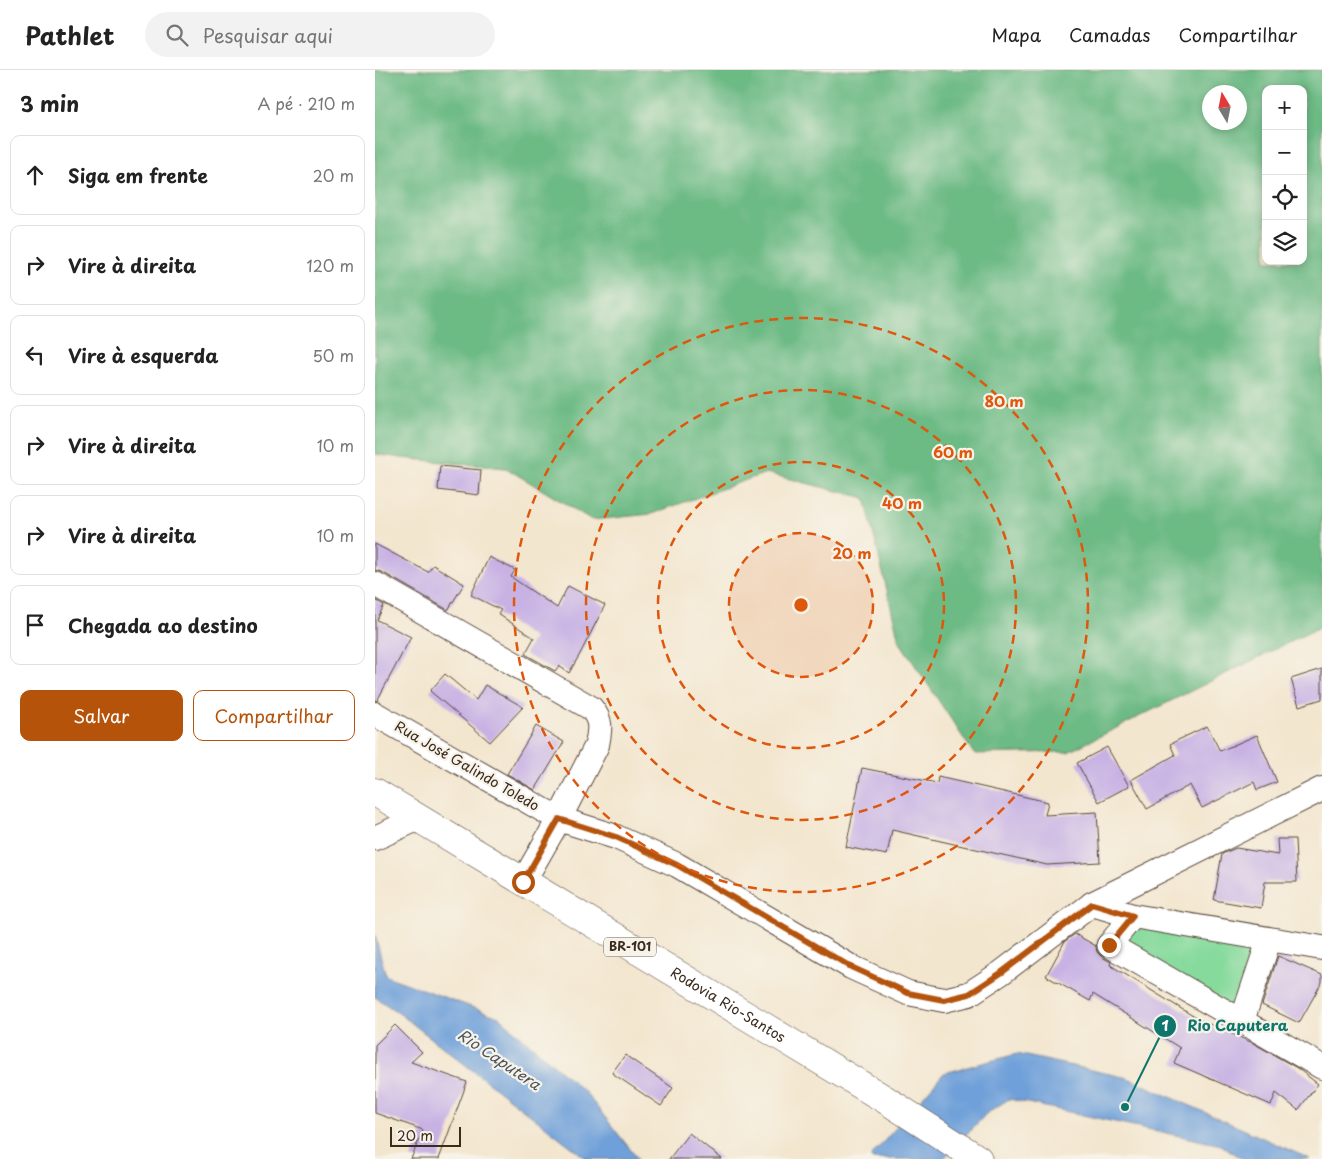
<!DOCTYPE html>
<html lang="pt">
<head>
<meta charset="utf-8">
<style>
	:root { --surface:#fff; --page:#f2f2f2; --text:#222; --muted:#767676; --line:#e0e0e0; --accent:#b45309 }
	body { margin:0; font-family:"Playpen Sans",sans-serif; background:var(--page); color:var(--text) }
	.controls { position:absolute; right:15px; top:15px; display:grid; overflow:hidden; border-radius:10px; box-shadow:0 2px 8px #0003 }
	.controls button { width:45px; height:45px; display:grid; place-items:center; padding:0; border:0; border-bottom:1px solid var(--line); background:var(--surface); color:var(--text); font:25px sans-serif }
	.compass { position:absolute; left:827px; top:15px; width:45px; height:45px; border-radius:50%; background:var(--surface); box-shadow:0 2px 8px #0003; rotate:350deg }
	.scale { position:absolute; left:15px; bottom:12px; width:71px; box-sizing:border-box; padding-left:5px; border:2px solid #3b2a1e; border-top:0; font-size:14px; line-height:18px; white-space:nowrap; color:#3b2a1e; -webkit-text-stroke:4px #f7f3e8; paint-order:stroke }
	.stop { position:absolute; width:15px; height:15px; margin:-11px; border:4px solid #b45309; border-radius:50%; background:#fff }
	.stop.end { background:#b45309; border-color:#fff; box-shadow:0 1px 5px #0008 }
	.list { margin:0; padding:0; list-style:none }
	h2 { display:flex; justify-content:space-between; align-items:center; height:65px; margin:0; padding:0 20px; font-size:21px }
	h2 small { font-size:16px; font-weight:400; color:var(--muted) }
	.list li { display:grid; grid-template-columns:32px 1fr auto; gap:15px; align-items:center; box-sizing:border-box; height:80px; margin:0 10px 10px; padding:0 10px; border:1px solid var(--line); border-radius:10px }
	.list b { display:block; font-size:19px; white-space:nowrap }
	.list em { font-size:16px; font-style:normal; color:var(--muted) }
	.actions { display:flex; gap:10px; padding:15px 20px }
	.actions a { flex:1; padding:11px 0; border:1px solid var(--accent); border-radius:10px; text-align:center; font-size:18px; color:var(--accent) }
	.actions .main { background:var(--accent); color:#fff }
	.icon { flex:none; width:28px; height:28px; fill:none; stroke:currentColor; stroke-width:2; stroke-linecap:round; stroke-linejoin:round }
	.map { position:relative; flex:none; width:947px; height:1089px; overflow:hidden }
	header { display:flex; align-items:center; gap:30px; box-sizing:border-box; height:70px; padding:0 25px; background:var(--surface); border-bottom:1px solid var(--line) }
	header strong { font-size:24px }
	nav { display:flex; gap:28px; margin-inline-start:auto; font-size:18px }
	.search { width:350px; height:45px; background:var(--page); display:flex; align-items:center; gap:12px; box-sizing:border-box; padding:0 18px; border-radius:28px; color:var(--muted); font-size:19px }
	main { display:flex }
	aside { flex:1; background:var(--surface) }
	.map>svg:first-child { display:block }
	.green { fill:#86da9c; stroke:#60825d }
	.forest { fill:#6cba84; stroke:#547251; fill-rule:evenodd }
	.water { fill:#6fa0d9; stroke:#55657c }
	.building { fill:#c8b2e4 }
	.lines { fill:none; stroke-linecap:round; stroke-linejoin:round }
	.minor-casing { stroke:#574639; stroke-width:26 }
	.trunk-casing { stroke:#574639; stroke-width:29 }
	.minor { stroke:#fff; stroke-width:24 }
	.trunk { stroke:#fff; stroke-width:28 }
	.route { stroke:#b45309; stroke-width:6 }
	.ring { fill:none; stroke:#df570d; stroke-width:2.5; stroke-dasharray:9 6 }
	.labels { text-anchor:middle; stroke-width:4.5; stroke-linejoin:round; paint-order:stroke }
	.shield { fill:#f7f3e8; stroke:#73665b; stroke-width:1 }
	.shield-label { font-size:12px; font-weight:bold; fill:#3b2a1e }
	.street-label { font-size:14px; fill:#3b2a1e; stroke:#f7f3e8 }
	.water-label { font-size:15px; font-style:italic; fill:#4d535f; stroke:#f7f3e8 }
	.centre { fill:#df570d; stroke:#f7f3e8; stroke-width:2.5 }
	.ring-label { font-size:15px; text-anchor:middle; font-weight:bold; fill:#df570d; stroke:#f7f3e8; stroke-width:4.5; stroke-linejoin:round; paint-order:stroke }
	.leader { fill:none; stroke:#0f766e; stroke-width:2 }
	.callout-dot { fill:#0f766e; stroke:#f7f3e8; stroke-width:2 }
	.mark-label { font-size:15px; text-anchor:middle; font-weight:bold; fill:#fff }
	.callout-label { font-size:15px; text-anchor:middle; font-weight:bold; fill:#0f766e; stroke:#f7f3e8; stroke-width:4.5; stroke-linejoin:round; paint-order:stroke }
</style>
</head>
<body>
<header>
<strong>Pathlet</strong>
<div class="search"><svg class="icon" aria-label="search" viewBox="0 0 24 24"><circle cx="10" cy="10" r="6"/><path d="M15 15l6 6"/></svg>Pesquisar aqui</div>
<nav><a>Mapa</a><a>Camadas</a><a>Compartilhar</a></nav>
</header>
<main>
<aside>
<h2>3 min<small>A pé · 210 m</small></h2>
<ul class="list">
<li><svg class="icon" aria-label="ahead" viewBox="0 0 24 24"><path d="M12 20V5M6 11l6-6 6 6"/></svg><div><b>Siga em frente</b></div><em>20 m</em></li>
<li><svg class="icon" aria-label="right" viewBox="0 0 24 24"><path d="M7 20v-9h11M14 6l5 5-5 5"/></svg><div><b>Vire à direita</b></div><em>120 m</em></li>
<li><svg class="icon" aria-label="left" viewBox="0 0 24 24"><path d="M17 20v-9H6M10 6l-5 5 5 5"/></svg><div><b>Vire à esquerda</b></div><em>50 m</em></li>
<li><svg class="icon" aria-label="right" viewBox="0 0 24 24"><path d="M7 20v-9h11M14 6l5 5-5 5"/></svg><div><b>Vire à direita</b></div><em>10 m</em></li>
<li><svg class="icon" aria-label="right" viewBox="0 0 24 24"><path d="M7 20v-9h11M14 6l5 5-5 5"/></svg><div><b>Vire à direita</b></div><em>10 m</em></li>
<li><svg class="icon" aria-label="arrive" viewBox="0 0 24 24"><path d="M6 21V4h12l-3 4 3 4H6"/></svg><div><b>Chegada ao destino</b></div></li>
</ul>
<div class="actions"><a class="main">Salvar</a><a>Compartilhar</a></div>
</aside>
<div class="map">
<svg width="947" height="1089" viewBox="0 0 947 1089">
	<rect width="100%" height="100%" fill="#f7f3e8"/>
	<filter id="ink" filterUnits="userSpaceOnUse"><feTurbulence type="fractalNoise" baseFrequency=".02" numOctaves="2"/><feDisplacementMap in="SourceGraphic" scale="10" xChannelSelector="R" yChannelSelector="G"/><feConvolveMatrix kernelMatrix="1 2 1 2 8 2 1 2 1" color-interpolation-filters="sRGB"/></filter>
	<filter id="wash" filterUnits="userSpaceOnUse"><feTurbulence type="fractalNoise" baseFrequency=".0096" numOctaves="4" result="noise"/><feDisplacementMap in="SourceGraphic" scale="20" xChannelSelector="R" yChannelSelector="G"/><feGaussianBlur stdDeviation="1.12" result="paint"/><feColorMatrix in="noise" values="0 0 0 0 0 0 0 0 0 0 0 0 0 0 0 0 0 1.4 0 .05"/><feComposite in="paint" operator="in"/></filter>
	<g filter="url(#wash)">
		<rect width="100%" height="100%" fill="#f3e6cf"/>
		<polygon class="green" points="759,851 887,876 865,942 741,873"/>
		<path class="forest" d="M0,0h947v556l-254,126 -94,2 -75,-113 -34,-143 -99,-25 -115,41 -59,6 -86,-52 -105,-10 -26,-4zM891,19h37v172h-37zM834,22h30v30h-30z"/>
		<g class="water">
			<polygon points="0,865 11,906 124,947 210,1022 263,1089 212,1089 25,944 0,927"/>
			<polygon points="642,984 753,1008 935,1089 868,1089 846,1075 634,1029 612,1043 568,1089 496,1089 497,1085 569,1003"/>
		</g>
		<g id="blocks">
			<g class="building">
				<polygon points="65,396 106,400 104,425 63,420"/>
				<polygon points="0,474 53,502 58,495 89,514 73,540 7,502 0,500"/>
				<polygon points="114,487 140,500 136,507 182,538 193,516 230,535 205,584 194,603 184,596 180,601 150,584 159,568 123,544 126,540 96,525"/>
				<polygon points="0,530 9,535 2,550 36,567 2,631 0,630"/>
				<polygon points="947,599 947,629 924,636 916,609"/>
				<polygon points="70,604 101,630 110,615 148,637 115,672 55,621"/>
				<polygon points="161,656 189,672 160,720 132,704"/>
				<polygon points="832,656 845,681 882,665 902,712 882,720 879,712 827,738 815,715 772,739 756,710 800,685 795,674"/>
				<polygon points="732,677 754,716 724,732 702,693"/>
				<polygon points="487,698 562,713 563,707 673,732 670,745 722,742 725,792 672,795 517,760 512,785 471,777"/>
				<polygon points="902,769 920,769 922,812 890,812 886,838 839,830 847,784 861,778 903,785"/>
				<polygon points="700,864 721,876 722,882 727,887 736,892 735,895 823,949 878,973 922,998 943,1014 923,1040 901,1023 896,1035 799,993 805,978 718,924 715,931 671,906 690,871"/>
				<polygon points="903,886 947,905 947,912 924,953 887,935"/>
				<polygon points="20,955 47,982 36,992 92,1012 64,1089 36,1089 48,1060 0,1043 0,975"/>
				<polygon points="250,985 298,1018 286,1036 237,1003"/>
				<polygon points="314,1063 347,1089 294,1089"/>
			</g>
		</g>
	</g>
	<g filter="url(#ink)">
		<use href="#blocks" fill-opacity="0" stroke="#574639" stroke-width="1"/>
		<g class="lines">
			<g class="minor-casing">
				<g id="minor">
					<path d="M0,514l216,124c11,13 9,21 6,37l-38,74 -184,-105"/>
					<polyline points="0,768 44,748"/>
					<polyline points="148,812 184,749 241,767 302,795 476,897 533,923 569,930 594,924 626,903 717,834 758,846 947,878"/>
					<polyline points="717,834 947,719"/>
					<polyline points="758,846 734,875 947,997"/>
					<polyline points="867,951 894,870"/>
				</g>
			</g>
			<g class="trunk-casing">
				<g id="trunk">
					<path id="s1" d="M0,722l511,308 92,59"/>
				</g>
			</g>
			<use href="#minor" class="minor"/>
			<use href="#trunk" class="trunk"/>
		</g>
	</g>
	<g class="lines" filter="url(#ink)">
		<polyline class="route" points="148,812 184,749 241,767 302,795 476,897 533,923 569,930 594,924 626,903 717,834 758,846 734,875"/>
	</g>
	<circle cx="426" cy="535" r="72" fill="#df570d" fill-opacity=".12"/>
	<g class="ring">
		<circle cx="426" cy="535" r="72"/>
		<circle cx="426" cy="535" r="143"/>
		<circle cx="426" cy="535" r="215"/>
		<circle cx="426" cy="535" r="287"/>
	</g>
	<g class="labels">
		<rect class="shield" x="229" y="867.5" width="52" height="19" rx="4"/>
		<g class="shield-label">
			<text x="255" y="881">BR-101</text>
		</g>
		<g class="street-label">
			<text transform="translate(92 696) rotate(30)" y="5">Rua José Galindo Toledo</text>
			<text dy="5" stroke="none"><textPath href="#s1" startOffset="412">Rodovia Rio-Santos</textPath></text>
		</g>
		<g class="water-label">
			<text transform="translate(124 990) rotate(34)" y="5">Rio Caputera</text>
		</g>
	</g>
	<circle cx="426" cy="535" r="8" class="centre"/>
	<g class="ring-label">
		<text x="629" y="337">80 m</text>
		<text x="578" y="388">60 m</text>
		<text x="527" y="439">40 m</text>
		<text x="477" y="489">20 m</text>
	</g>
	<path class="leader" d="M750 1037L790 956"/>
	<g class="callout-dot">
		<circle cx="750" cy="1037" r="5"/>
		<circle cx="790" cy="956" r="12"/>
	</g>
	<g class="mark-label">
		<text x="790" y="961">1</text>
	</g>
	<g class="callout-label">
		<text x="863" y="961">Rio Caputera</text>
	</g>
</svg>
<div class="controls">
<button>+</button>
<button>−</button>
<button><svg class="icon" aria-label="locate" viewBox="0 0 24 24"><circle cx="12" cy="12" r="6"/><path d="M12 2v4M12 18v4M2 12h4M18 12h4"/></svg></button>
<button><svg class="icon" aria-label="layers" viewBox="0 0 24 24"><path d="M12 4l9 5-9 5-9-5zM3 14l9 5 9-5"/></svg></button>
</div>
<svg class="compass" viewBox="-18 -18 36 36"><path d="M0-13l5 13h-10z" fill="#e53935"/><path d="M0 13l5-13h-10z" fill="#767676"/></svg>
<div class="scale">20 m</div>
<div class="stop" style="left:148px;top:812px"></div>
<div class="stop end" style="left:734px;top:875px"></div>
</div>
</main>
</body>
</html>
